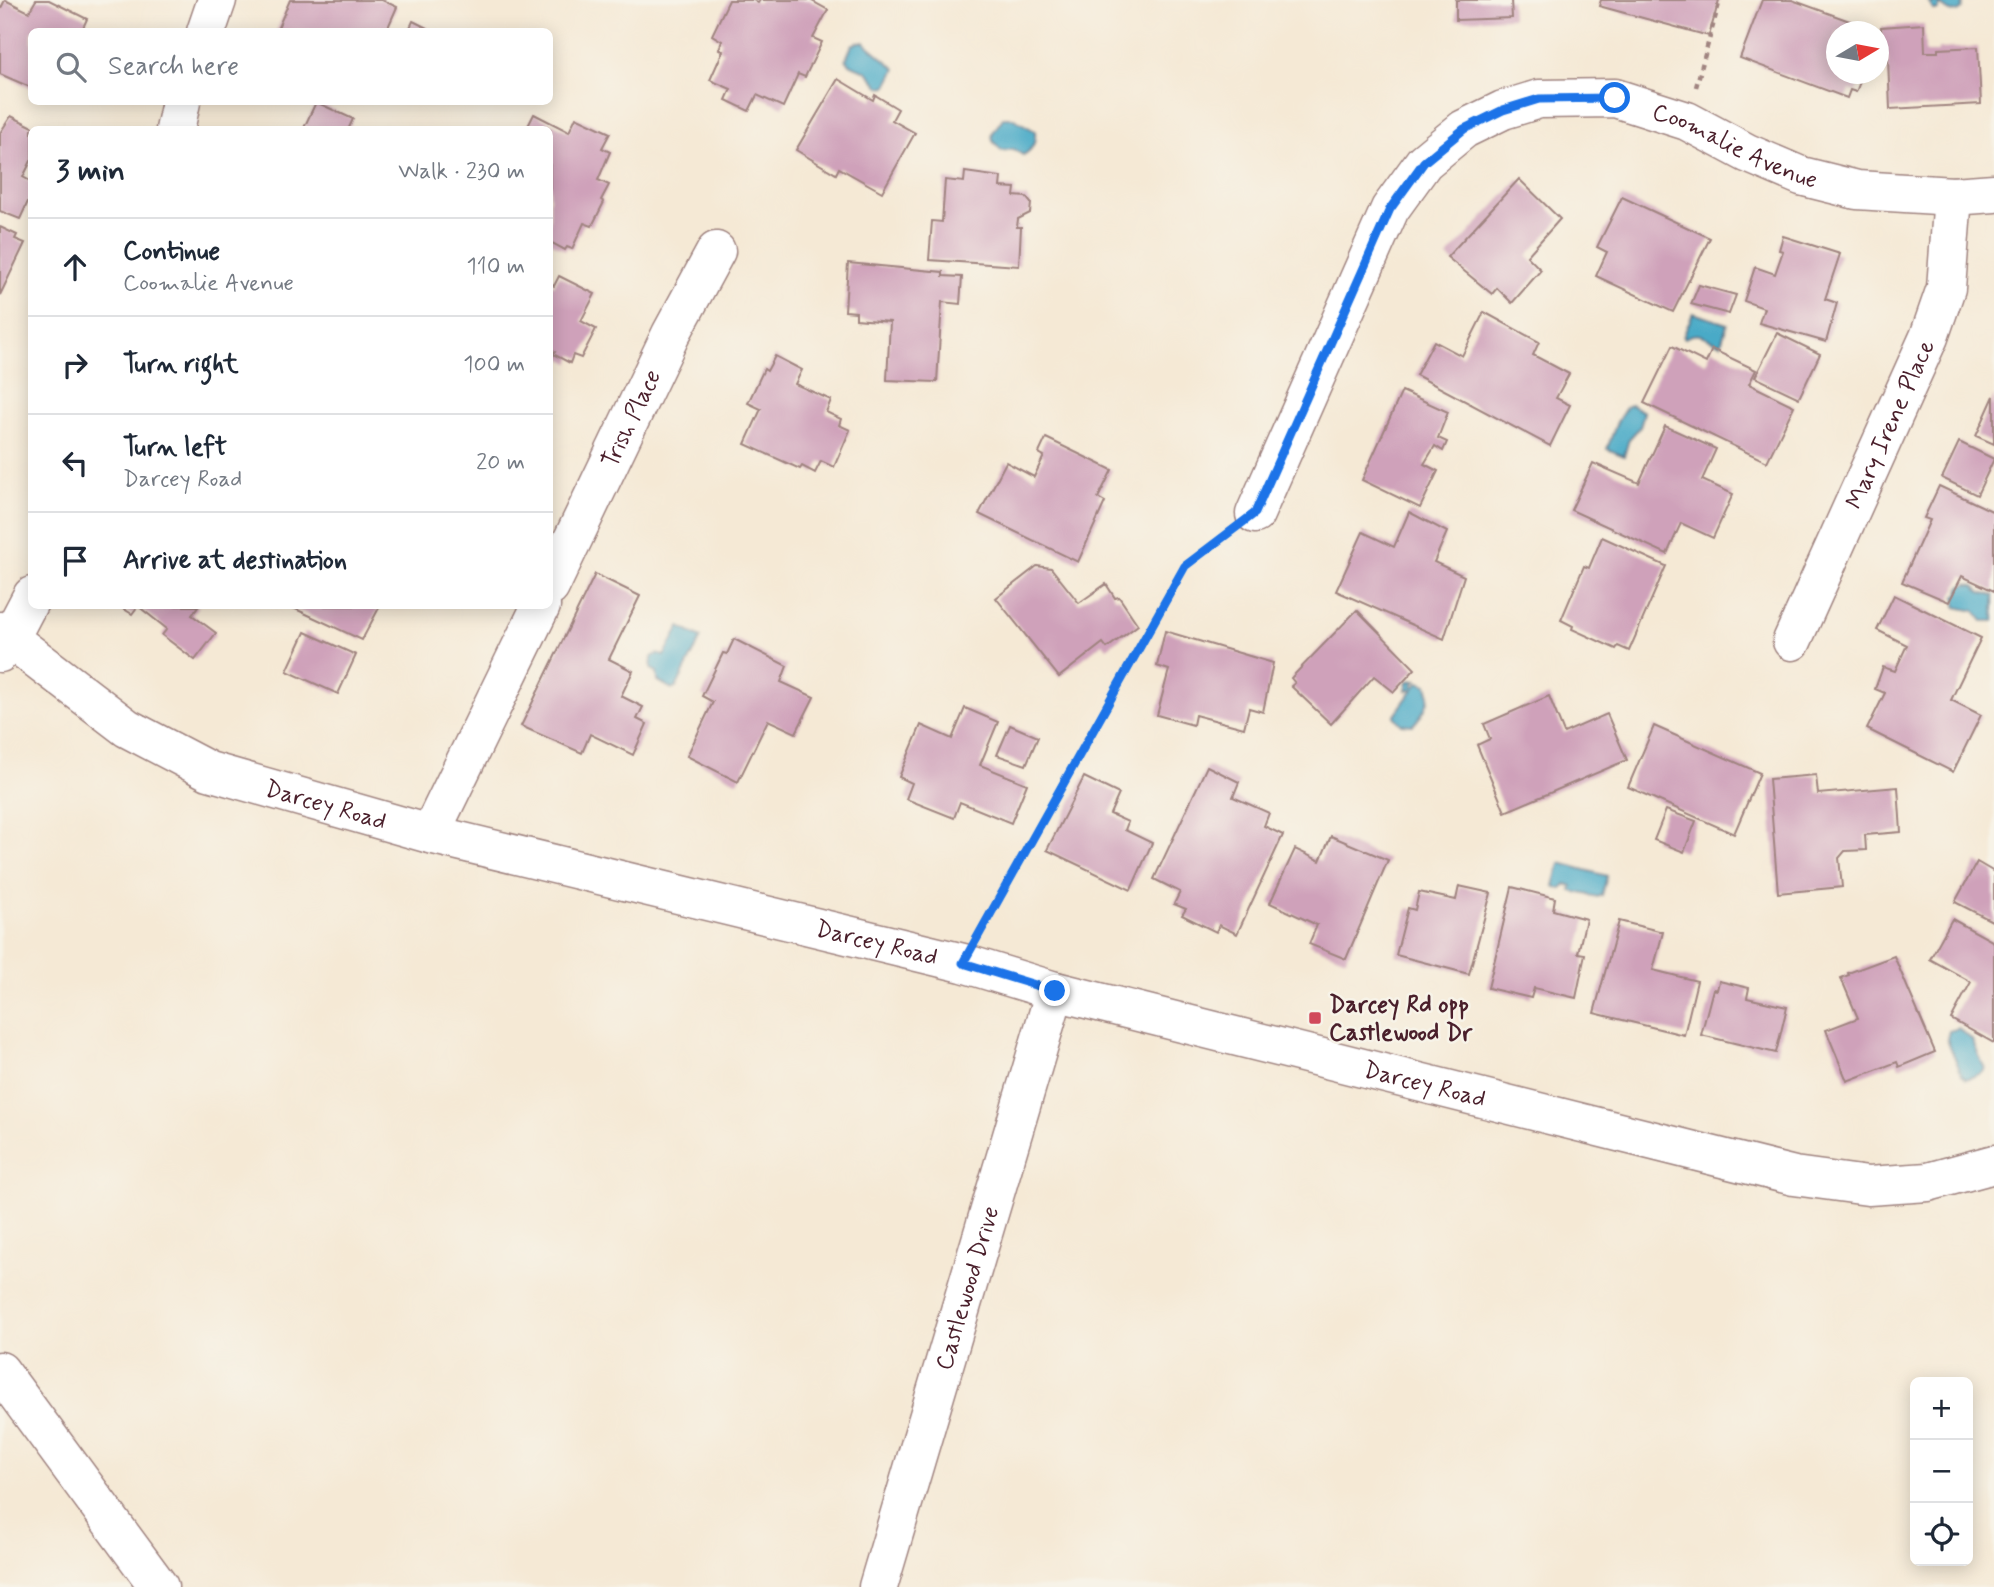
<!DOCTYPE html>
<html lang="en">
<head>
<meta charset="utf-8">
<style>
	:root { --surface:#fff; --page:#f6f6f7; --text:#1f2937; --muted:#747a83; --line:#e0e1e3 }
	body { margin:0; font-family:Mynerve,sans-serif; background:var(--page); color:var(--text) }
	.controls { position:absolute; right:21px; bottom:21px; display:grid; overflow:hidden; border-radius:10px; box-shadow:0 4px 18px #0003 }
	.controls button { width:63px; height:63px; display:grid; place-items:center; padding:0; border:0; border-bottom:2px solid var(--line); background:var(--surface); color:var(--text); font:35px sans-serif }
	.compass { position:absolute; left:1826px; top:21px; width:63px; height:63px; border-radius:50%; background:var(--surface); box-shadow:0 4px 18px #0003; rotate:80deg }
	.stop { position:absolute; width:21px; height:21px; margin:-16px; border:5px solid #1a73e8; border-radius:50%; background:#fff }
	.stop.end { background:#1a73e8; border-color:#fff; box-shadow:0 2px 7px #0008 }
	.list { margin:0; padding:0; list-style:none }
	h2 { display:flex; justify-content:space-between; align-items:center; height:91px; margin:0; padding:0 28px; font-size:30px }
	h2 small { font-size:23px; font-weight:400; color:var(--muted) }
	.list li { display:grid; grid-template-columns:46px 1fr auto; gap:21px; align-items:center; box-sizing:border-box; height:98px; padding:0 28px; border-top:2px solid var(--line) }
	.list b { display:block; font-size:26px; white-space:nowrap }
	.list p { margin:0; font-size:23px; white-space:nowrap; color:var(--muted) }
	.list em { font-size:23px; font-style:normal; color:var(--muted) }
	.icon { flex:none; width:38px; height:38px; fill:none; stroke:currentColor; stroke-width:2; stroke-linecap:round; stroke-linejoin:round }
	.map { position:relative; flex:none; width:1994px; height:1587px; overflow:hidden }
	.search { position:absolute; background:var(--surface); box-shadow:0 4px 18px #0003; left:28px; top:28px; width:525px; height:77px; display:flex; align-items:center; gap:18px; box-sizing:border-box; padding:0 24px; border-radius:10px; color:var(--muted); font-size:26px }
	.panel { position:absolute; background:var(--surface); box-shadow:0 4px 18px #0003; left:28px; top:126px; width:525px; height:483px; border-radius:10px }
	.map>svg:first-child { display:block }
	.water { fill:#48aac7; stroke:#496479; stroke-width:2 }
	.building { fill:#cfa1ba }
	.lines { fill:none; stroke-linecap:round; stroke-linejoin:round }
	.minor-casing { stroke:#a08480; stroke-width:41 }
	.path { stroke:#a08480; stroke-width:4.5; stroke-dasharray:5 5; stroke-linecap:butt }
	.minor { stroke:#fff; stroke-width:38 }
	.route { stroke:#1a73e8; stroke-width:9 }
	.poi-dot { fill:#d1495b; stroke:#f7f3e8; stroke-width:2.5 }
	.labels { text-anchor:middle; stroke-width:5; stroke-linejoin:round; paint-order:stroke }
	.street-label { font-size:24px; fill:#4a1f2b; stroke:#f7f3e8 }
	.poi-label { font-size:24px; font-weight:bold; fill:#4a1f2b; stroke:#f7f3e8; text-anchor:start }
</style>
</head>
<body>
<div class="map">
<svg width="1994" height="1587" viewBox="0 0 1994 1587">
	<rect width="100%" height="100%" fill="#f7f3e8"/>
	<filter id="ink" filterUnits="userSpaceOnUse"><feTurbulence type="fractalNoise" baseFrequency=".0143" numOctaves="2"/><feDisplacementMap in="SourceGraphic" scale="14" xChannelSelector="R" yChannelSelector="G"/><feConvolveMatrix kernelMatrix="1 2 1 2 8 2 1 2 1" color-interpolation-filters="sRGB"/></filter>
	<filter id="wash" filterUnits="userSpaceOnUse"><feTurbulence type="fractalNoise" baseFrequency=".00686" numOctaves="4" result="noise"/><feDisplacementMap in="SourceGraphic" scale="28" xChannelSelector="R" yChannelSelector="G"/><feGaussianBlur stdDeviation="1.57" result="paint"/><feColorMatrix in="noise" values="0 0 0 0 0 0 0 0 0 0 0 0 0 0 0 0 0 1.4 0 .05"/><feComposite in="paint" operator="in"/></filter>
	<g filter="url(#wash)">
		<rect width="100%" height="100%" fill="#f5e9d5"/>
		<g class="water">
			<path d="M1931,0h33l-2,9c-9,8 -16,1 -23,-5v6h-6l-4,-7 8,-1z"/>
			<path d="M858,42h6l32,27 -9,17 -7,1c-4,-5 -9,-11 -13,-15 -8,-6 -16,-4 -21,-13l6,-14z"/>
			<path d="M1003,118h9l23,13c1,11 -2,19 -12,24l-10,-6 -11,2 -9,-10 -1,-7z"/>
			<path d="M1693,313l34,11 -6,20c-13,-4 -22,-15 -36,-6l-2,-1z"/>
			<polygon points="1631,405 1644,412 1640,427 1629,439 1624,456 1607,449 1617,422 1627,406"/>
			<polygon points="1967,584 1975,586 1981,592 1994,595 1994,621 1983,621 1975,611 1956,607 1956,596 1959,594 1960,587"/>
			<polygon points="680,627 701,638 676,688 672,689 658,681 657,672 651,669 652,657 657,654 664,656"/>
			<path d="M1416,680l-3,5 2,2 4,-5 8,3c6,15 -4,29 -14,40l-12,-1 -7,-8 19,-27 -7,1 2,-9z"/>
			<polygon points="1560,863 1607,876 1602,895 1598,897 1571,891 1572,886 1566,884 1561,889 1554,886"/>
			<polygon points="1959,1028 1972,1040 1985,1069 1982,1073 1966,1079 1962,1075 1947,1039 1949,1031"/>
		</g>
		<g id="blocks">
			<g class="building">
				<polygon points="5,0 29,12 36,0 49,0 87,19 81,32 32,32 32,88 0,74 0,10"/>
				<polygon points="290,0 382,0 397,7 386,32 350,32 343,28 342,32 276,32"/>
				<polygon points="729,0 753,0 758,3 760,0 810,0 828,10 813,38 822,42 805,77 798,74 783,107 757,95 749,111 726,100 731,89 710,80 723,51 719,49 722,41 712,35"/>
				<polygon points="1456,0 1511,0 1512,18 1456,20"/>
				<polygon points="1601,0 1719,0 1709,36 1599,6"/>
				<polygon points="1762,0 1792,0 1877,31 1836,32 1836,74 1863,74 1856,92 1850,90 1847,98 1740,58"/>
				<polygon points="413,21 435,32 408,32"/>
				<polygon points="1924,24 1925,52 1938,52 1938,49 1978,47 1981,104 1890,109 1888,58 1883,59 1881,27"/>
				<polygon points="838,79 873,100 875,95 898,109 892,120 915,133 882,192 839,168 836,174 796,150"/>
				<polygon points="316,102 353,119 348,130 303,130"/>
				<polygon points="534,114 569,132 576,117 610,133 602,148 610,152 598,180 609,185 601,200 604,202 592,226 584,223 572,249 567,247 565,250 550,242 550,130 526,130"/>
				<polygon points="11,116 39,130 32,130 32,159 23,177 32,182 32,193 20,219 0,211 0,133"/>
				<polygon points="965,172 1001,177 1000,187 1015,188 1014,196 1026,197 1031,203 1030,213 1018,219 1017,227 1021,227 1019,266 929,260 932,221 942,222 945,180 964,182"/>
				<polygon points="1519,179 1560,219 1527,256 1541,270 1512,303 1497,288 1492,294 1447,257"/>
				<polygon points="1622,197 1710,238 1673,312 1596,276 1607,252 1597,247"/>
				<polygon points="0,227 17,235 15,239 25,243 0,295"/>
				<polygon points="1783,236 1840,254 1825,299 1837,303 1826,342 1759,323 1764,308 1744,301 1755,267 1775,274 1783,251 1779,250"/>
				<polygon points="848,263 943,272 943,276 962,277 960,304 942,302 937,382 887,380 890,322 856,319 856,312 845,311"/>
				<polygon points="559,276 595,294 581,321 596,329 581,358 573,355 570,363 553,354 555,352 550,349 550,284 554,286"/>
				<polygon points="1699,285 1736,295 1729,314 1691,304"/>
				<polygon points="1484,312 1539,342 1533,355 1569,374 1556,398 1570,405 1550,446 1416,375 1434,341 1462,356"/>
				<polygon points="1777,333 1820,354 1799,398 1755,377"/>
				<polygon points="1672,346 1706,363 1712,349 1756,370 1749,384 1794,406 1767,462 1644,403"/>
				<polygon points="775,356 802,370 795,384 831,400 826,412 841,419 839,425 850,430 834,467 821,461 815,473 802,466 800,469 745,444 761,409 748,403 764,369 767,371"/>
				<polygon points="1402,391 1448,412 1438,438 1447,442 1443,451 1435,446 1424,464 1438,471 1420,508 1362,480"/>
				<polygon points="1994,396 1994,444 1976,436"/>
				<polygon points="1665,426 1716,449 1702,480 1733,494 1713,538 1681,523 1667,554 1571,510 1593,463 1639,483"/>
				<polygon points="1046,438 1112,470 1098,498 1105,502 1078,562 979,514 1006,462 1034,477 1044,456 1039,453"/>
				<polygon points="1959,442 1994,459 1977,495 1942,478"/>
				<polygon points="1939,486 1994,512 1994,591 1962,576 1949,602 1902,582 1930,520 1924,518"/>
				<polygon points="1409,512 1447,532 1434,562 1464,576 1444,639 1336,591 1363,532 1394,547"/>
				<polygon points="1602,537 1666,566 1629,651 1618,646 1616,649 1572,629 1573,626 1561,620 1584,566 1589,568"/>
				<polygon points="1037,566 1051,568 1079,603 1106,584 1115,598 1119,597 1138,625 1107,648 1103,643 1059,677 996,598"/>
				<polygon points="595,574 640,596 609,659 633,671 621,696 643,707 637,719 647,724 633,755 590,734 582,753 521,726"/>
				<polygon points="1894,595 1981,638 1951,700 1981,715 1953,772 1867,729 1885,693 1875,689 1883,667 1895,671 1907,645 1877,630"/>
				<polygon points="119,606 199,606 192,615 216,633 195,660 162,635 167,629 138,606 132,614"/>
				<polygon points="289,606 380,606 362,640"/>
				<polygon points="1357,610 1415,669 1394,692 1374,676 1331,724 1291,686 1295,683 1291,678"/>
				<polygon points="1165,631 1273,663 1263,712 1249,708 1244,728 1195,715 1193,725 1157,715 1169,670 1157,666"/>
				<polygon points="305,632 356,655 338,694 287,671"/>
				<polygon points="734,639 787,666 781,682 814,697 796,733 768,720 738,782 687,756 713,702 702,696 723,653 727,654"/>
				<polygon points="1549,696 1564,733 1607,714 1627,760 1505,812 1477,745 1490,739 1484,724"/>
				<polygon points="965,708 998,722 980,765 1027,784 1011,823 960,802 954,818 906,799 912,783 899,777 921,725 952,739"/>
				<polygon points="1010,725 1038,737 1026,765 997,755"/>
				<polygon points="1654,726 1760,773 1734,834 1628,787"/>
				<polygon points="1207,766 1239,782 1233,797 1269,813 1264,826 1283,835 1237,934 1219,925 1216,932 1182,915 1186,909 1174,904 1180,892 1154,879"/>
				<polygon points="1816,775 1818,794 1898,787 1901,832 1865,835 1866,850 1845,851 1839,858 1842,887 1778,893 1769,779"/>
				<polygon points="1084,777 1119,794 1110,814 1128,822 1125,830 1152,843 1131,890 1047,850"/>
				<polygon points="1666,810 1696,821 1684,852 1654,840"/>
				<polygon points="1331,836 1388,860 1346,959 1309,944 1317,925 1270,903 1295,849 1320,861"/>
				<polygon points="1977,862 1994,872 1994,922 1955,902"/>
				<polygon points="1459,886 1491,893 1469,974 1396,955 1408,908 1415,910 1419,892 1456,900"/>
				<polygon points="1512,887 1555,898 1553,910 1586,919 1578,953 1585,954 1576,998 1534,988 1531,998 1488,988"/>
				<polygon points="1952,919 1994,942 1994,1043 1951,1019 1971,982 1930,959"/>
				<polygon points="1619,921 1663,932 1653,970 1697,981 1684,1035 1594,1013"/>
				<polygon points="1894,956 1935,1052 1899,1067 1897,1062 1847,1081 1826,1030 1858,1018 1841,978 1849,975 1848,973"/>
				<polygon points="1719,981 1749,988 1747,998 1787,1007 1776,1053 1701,1035 1713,989 1717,990"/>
			</g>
		</g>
	</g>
	<g filter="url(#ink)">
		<use href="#blocks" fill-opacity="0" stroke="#a08480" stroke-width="2"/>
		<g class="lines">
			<g class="minor-casing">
				<g id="minor">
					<polyline points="206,32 217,0"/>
					<polyline points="175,130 181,102"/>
					<path id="s1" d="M1255,514l135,-305 34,-47 40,-33 39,-19 36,-11 76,-1 72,23 60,32 54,23 56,14 96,6 41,-3"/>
					<path id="s2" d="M550,587l121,-253 45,-83"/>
					<path id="s3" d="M0,631l127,97 82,43 221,63 533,129 92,28 739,185 74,10 60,-4 66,-18"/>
					<path id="s4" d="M1792,641l137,-304 17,-49 7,-92"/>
					<polyline points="0,653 10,638 32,596"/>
					<polyline points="430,834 541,606"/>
					<polyline points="0,1371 159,1587"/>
					<path id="s5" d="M878,1587l177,-596"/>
				</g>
			</g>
			<g class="path">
				<polyline points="1696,87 1720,0"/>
				<polyline points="982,928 1185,566 1226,535"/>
			</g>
			<use href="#minor" class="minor"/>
		</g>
	</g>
	<g class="lines" filter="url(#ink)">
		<polyline class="route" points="1055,991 963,963 1185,566 1255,513 1390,209 1424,162 1464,129 1503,110 1539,99 1615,98"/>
	</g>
	<rect class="poi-dot" x="1308" y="1011" width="14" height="14" rx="3.5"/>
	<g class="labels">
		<g class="street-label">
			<text dy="8" stroke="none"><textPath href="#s1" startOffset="730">Coomalie Avenue</textPath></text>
			<text dy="8" stroke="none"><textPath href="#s2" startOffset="187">Trish Place</textPath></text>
			<text dy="8" stroke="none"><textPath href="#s4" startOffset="238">Mary Irene Place</textPath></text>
			<text dy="8" stroke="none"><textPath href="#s3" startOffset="374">Darcey Road</textPath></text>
			<text dy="8" stroke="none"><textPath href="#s3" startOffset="942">Darcey Road</textPath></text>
			<text dy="8" stroke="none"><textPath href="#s3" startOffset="1508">Darcey Road</textPath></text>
			<text dy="8" stroke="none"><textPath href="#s5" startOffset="312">Castlewood Drive</textPath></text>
		</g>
		<g class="poi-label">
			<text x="1329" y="1012">Darcey Rd opp<tspan x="1329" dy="28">Castlewood Dr</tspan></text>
		</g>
	</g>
</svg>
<div class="controls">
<button>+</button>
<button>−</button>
<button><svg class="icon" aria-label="locate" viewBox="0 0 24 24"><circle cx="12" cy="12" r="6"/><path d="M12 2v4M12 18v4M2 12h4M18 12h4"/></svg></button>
</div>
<svg class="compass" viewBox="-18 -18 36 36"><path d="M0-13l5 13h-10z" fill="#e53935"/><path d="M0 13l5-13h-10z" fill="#747a83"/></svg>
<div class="stop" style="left:1615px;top:98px"></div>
<div class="stop end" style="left:1055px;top:991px"></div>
<div class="search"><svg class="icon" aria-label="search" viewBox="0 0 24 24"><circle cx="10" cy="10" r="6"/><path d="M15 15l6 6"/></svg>Search here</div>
<section class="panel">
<h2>3 min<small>Walk · 230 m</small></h2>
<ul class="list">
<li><svg class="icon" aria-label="ahead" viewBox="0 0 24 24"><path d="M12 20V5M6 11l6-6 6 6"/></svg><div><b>Continue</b><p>Coomalie Avenue</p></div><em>110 m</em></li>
<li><svg class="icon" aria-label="right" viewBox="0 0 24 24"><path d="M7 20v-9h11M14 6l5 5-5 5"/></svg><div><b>Turn right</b></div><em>100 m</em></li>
<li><svg class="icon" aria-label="left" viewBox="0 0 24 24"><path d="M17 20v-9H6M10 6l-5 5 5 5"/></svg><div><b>Turn left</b><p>Darcey Road</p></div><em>20 m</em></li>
<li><svg class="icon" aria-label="arrive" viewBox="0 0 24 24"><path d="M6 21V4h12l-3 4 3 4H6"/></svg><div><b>Arrive at destination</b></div></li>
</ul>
</section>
</div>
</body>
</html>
